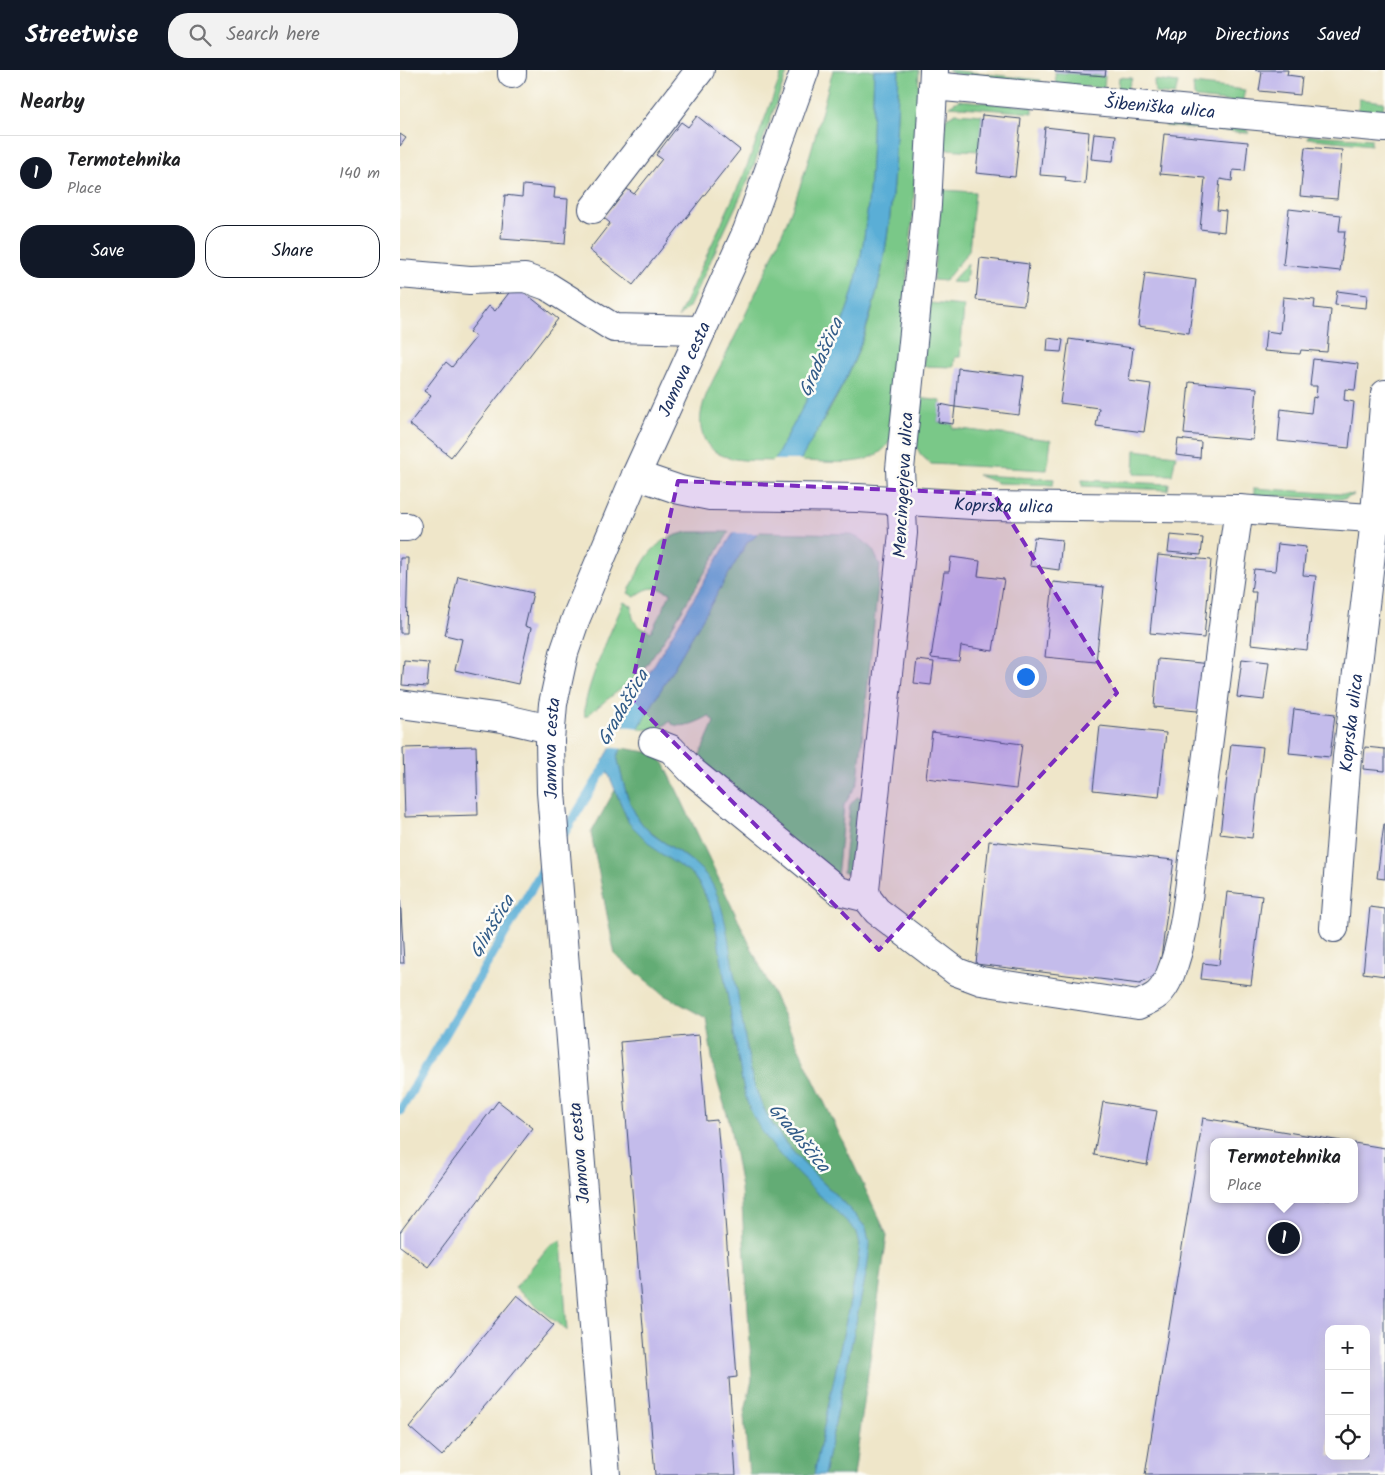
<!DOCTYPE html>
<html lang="en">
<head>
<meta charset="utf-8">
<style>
	:root { --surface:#fff; --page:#f2f2f2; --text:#202124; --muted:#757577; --line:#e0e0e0; --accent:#111827 }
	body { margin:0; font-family:Kalam,sans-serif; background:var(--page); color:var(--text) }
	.controls { position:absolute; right:15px; bottom:15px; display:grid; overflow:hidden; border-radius:10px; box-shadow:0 5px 20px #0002 }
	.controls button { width:45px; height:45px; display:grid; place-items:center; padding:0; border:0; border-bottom:1px solid var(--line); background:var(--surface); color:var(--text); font:25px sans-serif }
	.you { position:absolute; left:625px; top:606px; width:18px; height:18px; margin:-12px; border:4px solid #fff; border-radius:50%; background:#1a73e8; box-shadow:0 0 0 8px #1a73e833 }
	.badge { display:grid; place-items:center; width:32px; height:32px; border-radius:50%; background:var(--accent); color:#fff; font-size:16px; font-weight:700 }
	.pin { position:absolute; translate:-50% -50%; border:2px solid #fff; box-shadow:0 1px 5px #0006 }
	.popup { position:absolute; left:810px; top:1068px; width:148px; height:65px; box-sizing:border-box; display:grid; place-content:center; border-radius:10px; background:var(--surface); filter:drop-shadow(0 1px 4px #0005); font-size:16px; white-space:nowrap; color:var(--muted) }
	.popup b { font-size:19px; color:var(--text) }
	.popup::after { content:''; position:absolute; left:50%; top:100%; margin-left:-10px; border:10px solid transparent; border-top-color:var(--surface) }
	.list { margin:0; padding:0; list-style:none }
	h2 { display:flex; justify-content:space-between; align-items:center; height:65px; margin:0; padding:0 20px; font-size:21px }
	h2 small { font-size:16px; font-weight:400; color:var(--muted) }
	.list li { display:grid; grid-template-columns:32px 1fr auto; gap:15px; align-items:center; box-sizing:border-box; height:75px; padding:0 20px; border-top:1px solid var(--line) }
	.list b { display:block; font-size:19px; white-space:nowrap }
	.list p { margin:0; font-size:16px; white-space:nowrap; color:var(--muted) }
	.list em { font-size:16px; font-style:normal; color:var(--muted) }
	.actions { display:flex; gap:10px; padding:15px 20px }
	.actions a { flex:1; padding:11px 0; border:1px solid var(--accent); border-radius:20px; text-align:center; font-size:18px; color:var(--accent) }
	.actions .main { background:var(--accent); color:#fff }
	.icon { flex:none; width:28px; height:28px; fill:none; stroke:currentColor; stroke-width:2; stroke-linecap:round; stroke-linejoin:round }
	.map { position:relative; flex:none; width:985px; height:1405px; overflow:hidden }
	header { display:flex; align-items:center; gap:30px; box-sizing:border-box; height:70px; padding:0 25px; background:var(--accent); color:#fff }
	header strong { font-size:24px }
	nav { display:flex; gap:28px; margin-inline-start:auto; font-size:18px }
	.search { width:350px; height:45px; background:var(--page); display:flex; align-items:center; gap:12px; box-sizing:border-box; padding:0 18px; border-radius:20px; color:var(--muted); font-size:19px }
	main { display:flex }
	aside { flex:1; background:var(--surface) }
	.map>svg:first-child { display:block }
	.green { fill:#7ac888; stroke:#4a7c73 }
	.forest { fill:#63ac74; stroke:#3f6e69 }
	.water { fill:#5aaed6; stroke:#3a6e9a }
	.pier { fill:#efe6c9 }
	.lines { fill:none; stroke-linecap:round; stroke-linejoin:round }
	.stream { stroke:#5aaed6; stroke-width:9 }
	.building { fill:#c4bceb; fill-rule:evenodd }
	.minor-casing { stroke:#3b4a6e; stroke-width:30 }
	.minor { stroke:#fff; stroke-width:28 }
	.marked { fill:#7b2cbf; fill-opacity:0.2; stroke:#7b2cbf; stroke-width:4; stroke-dasharray:10 6; stroke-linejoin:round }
	.labels { text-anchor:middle; stroke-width:5; stroke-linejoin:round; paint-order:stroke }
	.street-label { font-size:18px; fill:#1b2f5e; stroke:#fdfcf7 }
	.water-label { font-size:19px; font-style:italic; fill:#315b88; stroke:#fdfcf7 }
</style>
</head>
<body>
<header>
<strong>Streetwise</strong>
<div class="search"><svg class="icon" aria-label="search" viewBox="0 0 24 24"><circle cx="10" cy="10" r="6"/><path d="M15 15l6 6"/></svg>Search here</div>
<nav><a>Map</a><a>Directions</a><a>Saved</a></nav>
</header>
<main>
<aside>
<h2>Nearby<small></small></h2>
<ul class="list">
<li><span class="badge">1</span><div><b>Termotehnika</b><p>Place</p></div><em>140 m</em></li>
</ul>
<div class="actions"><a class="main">Save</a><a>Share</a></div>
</aside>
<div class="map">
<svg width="985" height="1405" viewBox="0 0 985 1405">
	<rect width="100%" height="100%" fill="#fdfcf7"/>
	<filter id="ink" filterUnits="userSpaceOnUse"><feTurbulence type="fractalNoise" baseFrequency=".02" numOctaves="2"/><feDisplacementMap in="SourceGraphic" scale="10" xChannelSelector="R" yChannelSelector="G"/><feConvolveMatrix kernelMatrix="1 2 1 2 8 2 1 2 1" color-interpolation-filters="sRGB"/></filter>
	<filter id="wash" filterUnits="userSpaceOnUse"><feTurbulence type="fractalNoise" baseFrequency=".0096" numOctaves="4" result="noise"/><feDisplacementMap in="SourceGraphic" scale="20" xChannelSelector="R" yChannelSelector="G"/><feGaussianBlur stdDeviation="1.12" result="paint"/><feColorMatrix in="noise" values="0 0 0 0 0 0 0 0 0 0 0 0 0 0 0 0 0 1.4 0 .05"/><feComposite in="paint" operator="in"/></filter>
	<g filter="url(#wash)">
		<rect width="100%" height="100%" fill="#efe6c9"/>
		<g class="green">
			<polygon points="383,0 388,0 350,106 289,237 278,248 344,104"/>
			<path d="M433,0h41c-3,77 -1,159 -25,234 -18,55 -48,106 -75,157 -24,-1 -61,3 -71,-25 -10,-27 12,-58 23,-81 25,-52 50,-103 70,-157 15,-41 25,-86 37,-128z"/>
			<path d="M499,0h20l-6,145 -22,224c-16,32 -62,22 -92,22 19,-31 39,-63 54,-97 41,-94 41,-193 46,-294z"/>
			<polygon points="548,0 641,10 640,13 553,4"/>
			<polygon points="655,2 705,6 704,18 656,14"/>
			<polygon points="719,7 732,8 727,21 718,19"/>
			<polygon points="754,10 778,13 775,25 755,23"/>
			<polygon points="793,14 845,20 842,33 796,28 794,26"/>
			<polygon points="959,29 984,32 982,46 958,43"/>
			<polygon points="559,30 633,37 633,43 549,36"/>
			<polygon points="556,43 582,45 579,81 543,79 546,48"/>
			<polygon points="768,52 846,59 849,63 765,56"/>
			<polygon points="910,65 971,69 971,75 907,68"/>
			<polygon points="542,120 575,122 569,181 545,211 533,210"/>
			<polygon points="568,193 566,213 551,212"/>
			<polygon points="530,233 564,236 560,287 555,287 554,297 523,296"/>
			<polygon points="520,328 541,331 538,352 553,354 553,358 651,370 647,400 531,394 521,385 517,378"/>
			<polygon points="735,380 776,385 772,405 734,404"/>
			<polygon points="577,405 654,409 653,415 598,413"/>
			<polygon points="682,410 769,414 768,420 682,416"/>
			<polygon points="854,418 954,425 944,429 854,425"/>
			<path d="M289,462h40l-60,100 -28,41 -56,44c-5,-19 29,-94 39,-115l8,4c-1,16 5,21 19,26l20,-39c-15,-7 -23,-7 -36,4l-7,-4c16,-32 22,-54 61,-61z"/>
			<path d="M357,462l92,2 12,5 11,9 8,17 -22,215 -2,6 -12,19 -7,72 -141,-113 18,-42 -5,-6c-12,6 -25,13 -37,8l-1,-3 -14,9 -19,-1 110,-188 6,-3z"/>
			<polygon points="457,727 462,728 455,806 443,802 450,735"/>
			<polygon points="161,1170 167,1261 115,1218 149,1176"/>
		</g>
		<g class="forest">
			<path d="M222,678l31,5 11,10 223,472 -33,240h-30l43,-206 -1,-41c-45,-55 -92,-76 -114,-150l-28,-158c-6,-24 -18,-49 -39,-64 -15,-10 -31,-19 -43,-32 -15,-19 -20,-46 -25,-68z"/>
			<polygon points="215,720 229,753 293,805 303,820 314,846 342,1011 349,1037 383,1087 457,1161 460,1173 457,1198 414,1405 349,1405 344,1346 352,1310 341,1118 329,1051 314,1000 306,948 264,925 215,885 191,763"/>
		</g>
		<path class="water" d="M474,0h25c-5,104 -5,195 -46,293 -6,15 -15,30 -23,44 -23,44 -50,87 -76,131l-6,3 -110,188 -4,-1 -17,28c6,27 12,59 35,78 22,17 50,28 62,54 11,23 14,50 18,74 7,39 13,78 20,116 22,74 69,95 114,150l4,17 -3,24 -43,206h-10l43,-207 3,-24 -3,-12c-36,-39 -87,-75 -108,-125 -3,-8 -5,-17 -7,-26l-28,-165 -11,-26 -10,-15 -36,-24 -28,-28 -26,-62 22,-38 -4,-3 108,-180 50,-77 -5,-2c27,-51 57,-102 75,-157 24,-75 22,-157 25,-234z"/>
		<g class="pier">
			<polygon points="372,390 403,390 359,463 330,463 375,394"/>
			<polygon points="221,656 241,658 236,661 224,679 208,677"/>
		</g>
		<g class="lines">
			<g class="stream">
				<polyline points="162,767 210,689"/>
				<polyline points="0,1041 149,789"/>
			</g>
		</g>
		<g id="blocks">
			<g class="building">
				<polygon points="655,0 706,0 705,6 655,2"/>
				<polygon points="855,0 888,0 887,5 902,7 900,25 859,21 862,2"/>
				<polygon points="582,45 621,49 615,107 576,103"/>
				<polygon points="297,46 340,80 233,215 189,180 210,153 204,148 227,119 234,124 262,89 256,85 281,52 288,57"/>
				<polygon points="645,57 689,62 685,114 665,111 666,107 640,105"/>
				<polygon points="694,63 716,65 713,91 691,89"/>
				<polygon points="0,64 6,68 0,76"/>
				<polygon points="764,64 848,72 845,101 833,100 832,111 820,109 817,140 826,141 824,162 800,159 805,108 760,104"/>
				<polygon points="905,77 942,80 937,129 900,126"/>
				<polygon points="123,115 155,118 154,128 168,129 165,174 101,169 105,125 122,127"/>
				<polygon points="889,139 941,145 939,161 945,161 940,201 883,195"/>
				<polygon points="580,188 629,194 624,235 576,230"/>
				<polygon points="745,203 796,210 789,263 738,256"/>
				<polygon points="115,215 158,249 51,387 9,354 31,326 24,321 46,292 52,297 76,267 69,262 89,236 95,241"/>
				<polygon points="937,221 967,225 966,238 935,235"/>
				<polygon points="883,227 915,230 914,238 931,240 927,282 901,280 900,284 864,281 866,261 880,263"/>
				<polygon points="648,268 663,270 661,282 647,281"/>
				<polygon points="669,269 733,278 729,311 751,314 744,362 696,356 699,338 660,333"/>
				<polygon points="913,289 958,294 955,320 945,319 944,330 954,332 949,378 878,371 881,339 911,343 913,327 916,328 917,316 910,316"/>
				<polygon points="558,298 624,306 619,345 555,337 553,354 538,352 540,334 555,337"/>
				<polygon points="789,312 857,318 853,370 784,364"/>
				<polygon points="778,369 801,372 800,388 776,385"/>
				<polygon points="770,465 803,468 801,485 768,482"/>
				<polygon points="634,467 662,470 659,500 630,496"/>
				<polygon points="878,474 906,477 903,505 916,506 907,580 851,574 856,522 851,522 854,499 875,501"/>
				<polygon points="758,485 811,490 804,568 750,563"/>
				<polygon points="551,487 580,491 578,506 604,509 593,581 561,576 559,591 531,588 544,502 549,502"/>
				<polygon points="0,488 8,488 6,563 0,563"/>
				<polygon points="58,506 133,523 125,556 131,558 118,614 55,600 62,569 45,565"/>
				<polygon points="653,512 704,517 696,592 645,587"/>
				<polygon points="758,589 812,594 808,642 754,637"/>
				<polygon points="842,589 869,592 864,630 837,627"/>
				<polygon points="517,590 534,592 531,615 514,613"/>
				<polygon points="4,591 29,593 27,617 2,615"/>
				<polygon points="894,639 935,644 930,687 889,683"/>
				<polygon points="700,656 766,663 759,727 693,720"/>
				<polygon points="532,662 622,674 616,719 526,708"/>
				<polygon points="831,674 863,677 852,768 820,764"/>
				<polygon points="76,676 78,745 5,747 3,678"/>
				<polygon points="965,677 985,679 985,701 963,699"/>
				<polygon points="984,754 985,754 985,809 977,808"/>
				<polygon points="589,771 774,790 759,903 740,914 576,894"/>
				<polygon points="827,822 862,826 851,915 801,909 803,893 819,895"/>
				<polygon points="0,824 4,893 0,893"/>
				<polygon points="970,837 985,839 985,906 963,903"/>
				<polygon points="299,965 306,1051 317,1050 322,1110 337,1307 329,1308 336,1405 255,1405 220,972"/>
				<polygon points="98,1031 133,1058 28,1197 0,1176 0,1162"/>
				<polygon points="703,1032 757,1041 747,1095 694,1085"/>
				<path d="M803,1048l138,23 -127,1v57h140v-56l31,5v327h-240zM929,1259h37v127h-37z"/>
				<polygon points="117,1225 154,1255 42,1386 9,1357"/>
			</g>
		</g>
	</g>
	<g filter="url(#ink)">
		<use href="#blocks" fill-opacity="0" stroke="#3b4a6e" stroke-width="1"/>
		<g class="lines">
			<g class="minor-casing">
				<g id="minor">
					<polyline points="112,0 112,4"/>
					<path d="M534,0l-7,135 -27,264 3,64 -38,356 2,9 10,13 80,61 24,9 157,24c18,-8 24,-11 32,-30 17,-41 20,-101 27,-145 15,-107 26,-214 42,-321"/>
					<path id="s1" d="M533,16l452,42"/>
					<polyline points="193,139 300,0"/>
					<polyline points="0,204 70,210 125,208 147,216 214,258 302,260"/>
					<path id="s2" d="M236,405l44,15 30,6 148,2 131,8 250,3 146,10"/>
					<polyline points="0,457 7,457"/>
					<polyline points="0,634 102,648 150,659"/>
					<polyline points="253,672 271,679 293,702 439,821 467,828"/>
					<path id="s3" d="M934,858l13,-171 26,-220 12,-143"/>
					<path id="s4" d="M206,1405l-55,-683 -1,-52 3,-36 11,-51 12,-35 60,-143 111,-244 58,-161"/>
				</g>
			</g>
			<use href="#minor" class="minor"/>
		</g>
	</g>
	<path class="marked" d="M278,411l316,13 123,199 -238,257 -250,-253z"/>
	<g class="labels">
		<g class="street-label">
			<text dy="6" stroke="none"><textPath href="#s1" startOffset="228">Šibeniška ulica</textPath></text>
			<text dy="6" stroke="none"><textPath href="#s4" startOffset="1134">Jamova cesta</textPath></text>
			<text transform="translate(503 415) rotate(-87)" y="6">Mencingerjeva ulica</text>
			<text dy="6" stroke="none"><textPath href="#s2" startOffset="371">Koprska ulica</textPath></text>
			<text dy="6" stroke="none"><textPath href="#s3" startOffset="206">Koprska ulica</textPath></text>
			<text dy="6" stroke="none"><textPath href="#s4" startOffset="729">Jamova cesta</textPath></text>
			<text transform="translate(179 1083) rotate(-95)" y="6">Jamova cesta</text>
		</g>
		<g class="water-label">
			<text transform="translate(420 287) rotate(-66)" y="7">Gradaščica</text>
			<text transform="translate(222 637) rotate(-60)" y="7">Gradaščica</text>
			<text transform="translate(91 856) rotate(-59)" y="7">Glinščica</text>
			<text transform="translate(400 1067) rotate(50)" y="7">Gradaščica</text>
		</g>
	</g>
</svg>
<div class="controls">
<button>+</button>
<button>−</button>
<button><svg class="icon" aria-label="locate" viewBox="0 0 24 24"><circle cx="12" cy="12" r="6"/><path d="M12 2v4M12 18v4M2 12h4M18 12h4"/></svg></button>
</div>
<div class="you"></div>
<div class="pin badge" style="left:884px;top:1168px">1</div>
<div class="popup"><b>Termotehnika</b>Place</div>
</div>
</main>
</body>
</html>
